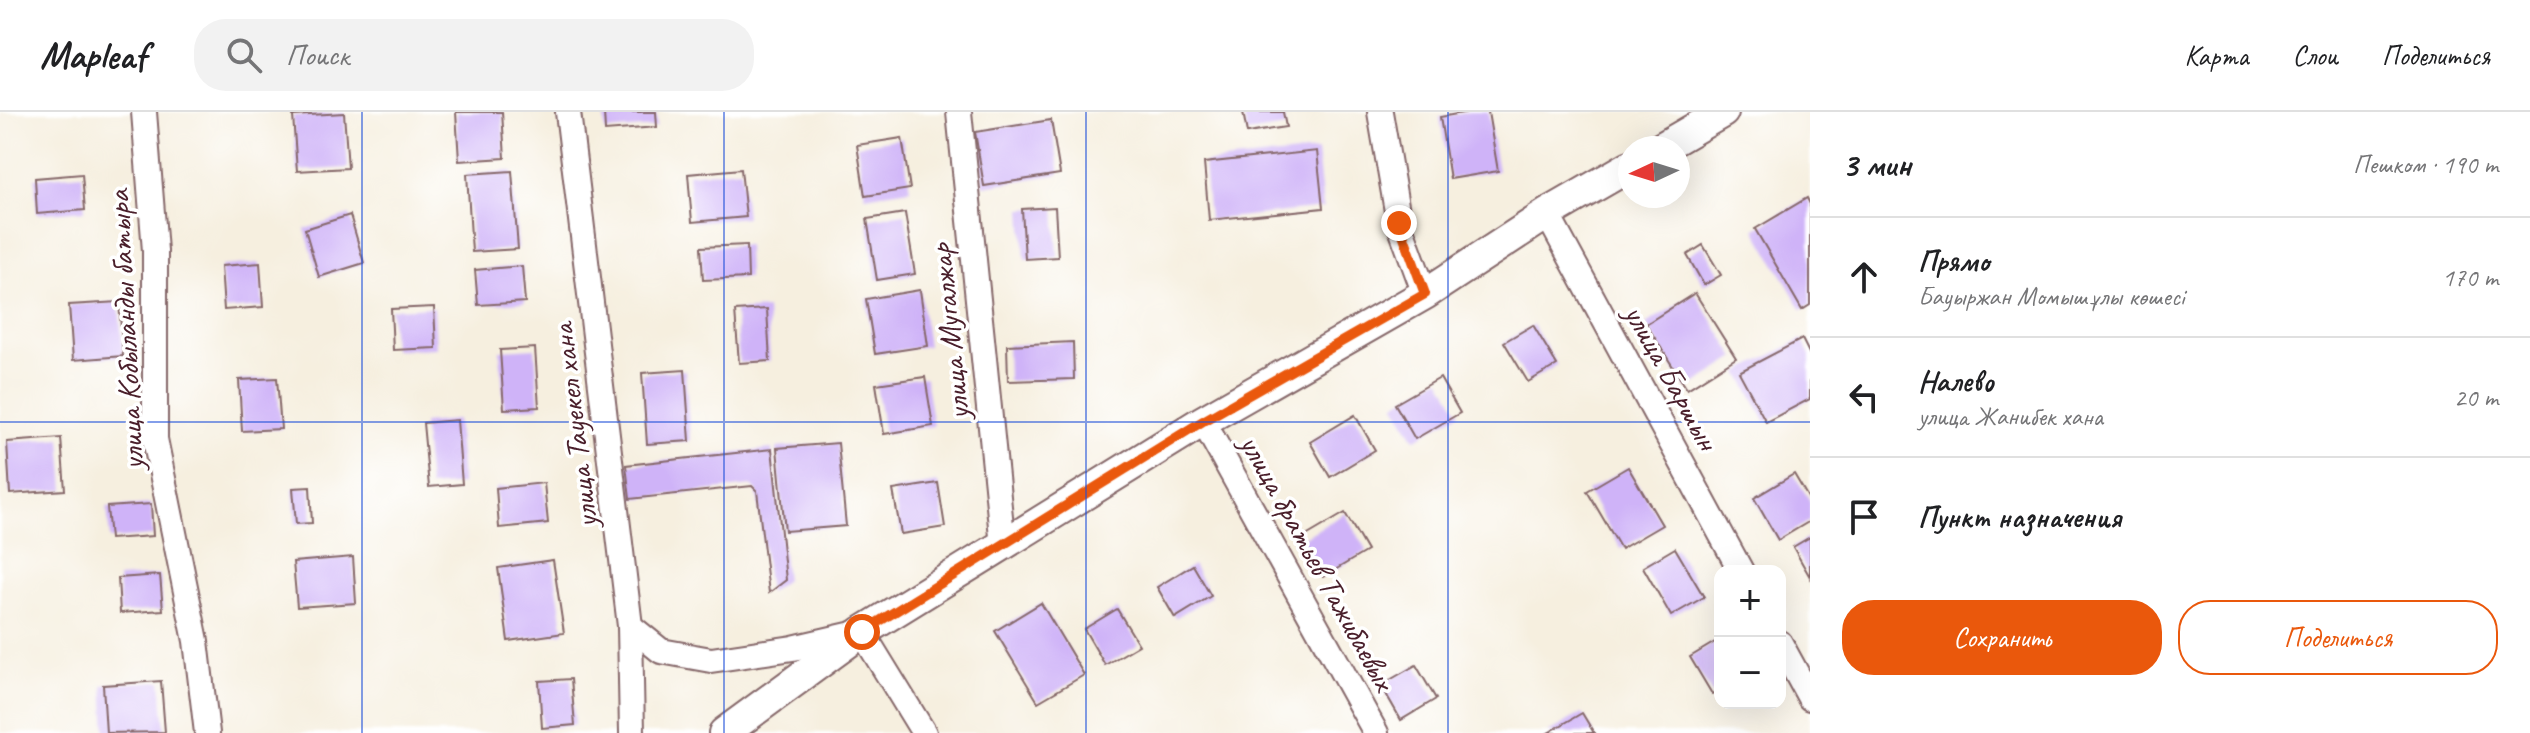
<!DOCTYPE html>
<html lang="ru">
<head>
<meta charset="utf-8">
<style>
	:root { --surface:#fff; --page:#f2f2f2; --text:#202124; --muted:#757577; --line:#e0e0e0; --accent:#ea580c }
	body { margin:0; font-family:Caveat,sans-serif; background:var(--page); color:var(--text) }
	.controls { position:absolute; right:24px; bottom:24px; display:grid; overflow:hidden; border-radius:16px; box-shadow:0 8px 32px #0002 }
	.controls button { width:72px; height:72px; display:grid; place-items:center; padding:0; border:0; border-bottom:2px solid var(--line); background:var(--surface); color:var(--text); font:40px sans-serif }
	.compass { position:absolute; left:1618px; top:24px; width:72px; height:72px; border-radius:50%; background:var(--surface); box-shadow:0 8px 32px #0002; rotate:266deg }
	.stop { position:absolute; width:24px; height:24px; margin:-18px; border:6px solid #ea580c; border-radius:50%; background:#fff }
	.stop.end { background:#ea580c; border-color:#fff; box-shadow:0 2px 8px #0008 }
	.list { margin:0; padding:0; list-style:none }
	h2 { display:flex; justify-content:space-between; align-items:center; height:104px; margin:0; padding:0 32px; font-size:34px }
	h2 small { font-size:26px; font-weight:400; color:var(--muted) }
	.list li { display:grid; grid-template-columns:52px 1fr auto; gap:24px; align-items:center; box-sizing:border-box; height:120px; padding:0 32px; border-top:2px solid var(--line) }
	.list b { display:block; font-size:30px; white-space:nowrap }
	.list p { margin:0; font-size:26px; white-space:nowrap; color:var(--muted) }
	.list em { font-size:26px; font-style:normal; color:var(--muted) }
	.actions { display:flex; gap:16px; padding:24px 32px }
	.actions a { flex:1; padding:18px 0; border:2px solid var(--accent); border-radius:32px; text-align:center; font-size:28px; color:var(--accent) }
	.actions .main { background:var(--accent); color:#fff }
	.icon { flex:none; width:44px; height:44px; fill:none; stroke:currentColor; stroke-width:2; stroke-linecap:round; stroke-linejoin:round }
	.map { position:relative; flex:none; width:1810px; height:621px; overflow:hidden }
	header { display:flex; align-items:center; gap:48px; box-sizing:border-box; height:112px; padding:0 40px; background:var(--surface); border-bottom:2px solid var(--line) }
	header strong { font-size:38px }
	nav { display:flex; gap:44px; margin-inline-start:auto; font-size:28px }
	.search { width:560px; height:72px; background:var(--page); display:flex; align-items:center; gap:20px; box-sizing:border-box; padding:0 28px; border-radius:32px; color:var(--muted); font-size:30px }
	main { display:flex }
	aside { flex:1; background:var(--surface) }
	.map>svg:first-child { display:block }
	.building { fill:#cfb3f8 }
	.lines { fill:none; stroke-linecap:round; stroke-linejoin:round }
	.minor-casing { stroke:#86686a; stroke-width:28 }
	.tertiary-casing { stroke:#86686a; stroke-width:34 }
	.minor { stroke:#fff; stroke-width:24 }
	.tertiary { stroke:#fff; stroke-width:30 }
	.route { stroke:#ea580c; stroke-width:10 }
	.grid { fill:none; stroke:#1d4ed8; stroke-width:2; stroke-opacity:0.55 }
	.labels { text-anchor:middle; stroke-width:7; stroke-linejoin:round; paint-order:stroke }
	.street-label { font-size:32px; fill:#4a1f2b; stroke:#fff }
</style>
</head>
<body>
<header>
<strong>Mapleaf</strong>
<div class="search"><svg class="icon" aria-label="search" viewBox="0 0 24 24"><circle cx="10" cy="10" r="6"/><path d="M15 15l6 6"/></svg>Поиск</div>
<nav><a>Карта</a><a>Слои</a><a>Поделиться</a></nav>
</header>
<main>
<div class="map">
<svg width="1810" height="621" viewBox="0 0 1810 621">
	<rect width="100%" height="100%" fill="#fff"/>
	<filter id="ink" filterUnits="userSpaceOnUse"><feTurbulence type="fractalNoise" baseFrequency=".0125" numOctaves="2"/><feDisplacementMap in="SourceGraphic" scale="16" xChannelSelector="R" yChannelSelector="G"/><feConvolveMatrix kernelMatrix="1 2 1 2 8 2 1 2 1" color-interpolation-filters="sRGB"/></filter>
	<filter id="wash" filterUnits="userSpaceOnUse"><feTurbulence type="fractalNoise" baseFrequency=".006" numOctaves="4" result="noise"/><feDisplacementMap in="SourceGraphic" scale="32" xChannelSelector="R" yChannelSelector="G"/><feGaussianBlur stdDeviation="1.8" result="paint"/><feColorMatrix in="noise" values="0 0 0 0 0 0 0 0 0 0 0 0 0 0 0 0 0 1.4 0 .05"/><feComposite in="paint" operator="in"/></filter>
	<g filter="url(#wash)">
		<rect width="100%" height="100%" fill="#f6efdf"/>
		<g id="blocks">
			<g class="building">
				<polygon points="456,0 502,0 505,46 459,49"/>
				<polygon points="604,0 656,0 657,15 605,19"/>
				<polygon points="1243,0 1283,0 1286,15 1247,21"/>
				<polygon points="1468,0 1488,0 1498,59 1450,67 1440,5"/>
				<polygon points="344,1 348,56 297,59 293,4"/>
				<polygon points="1051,8 1060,62 984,74 975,20"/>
				<polygon points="902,26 910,77 865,84 857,33"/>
				<polygon points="1317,39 1323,96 1209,108 1204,51"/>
				<polygon points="741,57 746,105 692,110 688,62"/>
				<polygon points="512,59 518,137 472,140 467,62"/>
				<polygon points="82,62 85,98 37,102 35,66"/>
				<polygon points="1807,86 1810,92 1810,193 1802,198 1755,117"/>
				<polygon points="1055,95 1058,145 1025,147 1022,97"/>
				<polygon points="905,101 915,162 877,168 867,107"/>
				<polygon points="350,103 364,151 319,165 305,117"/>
				<polygon points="747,133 748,166 703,168 701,135"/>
				<polygon points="1703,133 1721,163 1704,173 1687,143"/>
				<polygon points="260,151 263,195 224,198 221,154"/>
				<polygon points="522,154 525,190 478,193 475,158"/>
				<polygon points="920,178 928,234 875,242 866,187"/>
				<polygon points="1695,181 1736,246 1687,277 1646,212"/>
				<polygon points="119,190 123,244 73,248 69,193"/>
				<polygon points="434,195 436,236 393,238 391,197"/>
				<polygon points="767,197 770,249 739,251 735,199"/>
				<polygon points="1533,213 1557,253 1528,270 1504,230"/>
				<polygon points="1802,227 1810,243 1810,287 1766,310 1739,260"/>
				<polygon points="1073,230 1074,267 1008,269 1007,233"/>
				<polygon points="535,236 539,295 504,297 500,238"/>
				<polygon points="685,258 690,329 647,332 642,261"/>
				<polygon points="925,265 933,314 884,322 876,272"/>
				<polygon points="277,266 281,317 242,319 239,268"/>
				<polygon points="1440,266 1460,301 1415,327 1395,292"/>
				<polygon points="1355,303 1375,338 1330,365 1310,330"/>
				<polygon points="457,308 462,372 429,375 423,311"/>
				<polygon points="61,326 65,378 10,382 7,330"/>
				<polygon points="838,331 846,414 785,419 777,336"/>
				<polygon points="772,337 786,468 769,481 757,379 752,374 630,387 626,353"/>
				<polygon points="1628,355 1662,413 1621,437 1587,379"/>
				<polygon points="1794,362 1810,389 1810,409 1778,428 1754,386"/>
				<polygon points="544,371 548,411 499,416 496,376"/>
				<polygon points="938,371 945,415 901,422 893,378"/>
				<polygon points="310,375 312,411 296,412 293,376"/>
				<polygon points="151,392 153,424 110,427 107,395"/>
				<polygon points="1345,401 1367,439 1323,465 1301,427"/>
				<polygon points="1810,425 1810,465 1793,435"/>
				<polygon points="1675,436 1704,485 1671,504 1643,455"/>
				<polygon points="353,445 356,491 297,495 293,450"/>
				<polygon points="553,448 564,521 508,529 498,456"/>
				<polygon points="1193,453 1211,484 1175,506 1157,475"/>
				<polygon points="160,463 163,498 120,501 118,466"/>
				<polygon points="1041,491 1084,563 1038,590 995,519"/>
				<polygon points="1117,497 1139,533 1105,553 1084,517"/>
				<polygon points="1720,527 1720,578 1712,582 1690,545"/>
				<polygon points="1416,553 1436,587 1401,608 1381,573"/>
				<polygon points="571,567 575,613 542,616 539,569"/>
				<polygon points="161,569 165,620 106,621 103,573"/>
				<polygon points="1582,601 1594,621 1548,621"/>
			</g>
		</g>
	</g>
	<g filter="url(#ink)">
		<use href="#blocks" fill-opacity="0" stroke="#86686a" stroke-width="2"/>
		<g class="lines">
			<g class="minor-casing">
				<g id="minor">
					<polyline points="144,0 155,139 155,327 196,529 207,621"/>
					<polyline points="568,0 630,514 632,621"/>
					<polyline points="959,0 1003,434"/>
					<polyline points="1380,0 1399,111 1425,182"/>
					<polyline points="1547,102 1741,459"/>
					<polyline points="1203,309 1376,621"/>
					<polyline points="630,514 661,539 711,548 793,536 862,520 924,621"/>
					<polyline points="1780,531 1810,586"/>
				</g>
			</g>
			<g class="tertiary-casing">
				<g id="tertiary">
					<polyline points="1661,36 1723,0"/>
					<polyline points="724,621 862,520 1203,309 1425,182 1547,102 1630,54"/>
				</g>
			</g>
			<use href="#minor" class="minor"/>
			<use href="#tertiary" class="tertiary"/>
		</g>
	</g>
	<g class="lines" filter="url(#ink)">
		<polyline class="route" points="862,520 1203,309 1425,182 1399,111"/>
	</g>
	<path class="grid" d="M362,0v621M724,0v621M1086,0v621M1448,0v621M0,310h1810"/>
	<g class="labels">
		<g class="street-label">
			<text transform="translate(125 218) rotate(-93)" y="11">улица Кобыланды батыра</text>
			<text transform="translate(949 220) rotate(-96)" y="11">улица Мугалжар</text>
			<text transform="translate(1672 265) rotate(61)" y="11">улица Баршын</text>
			<text transform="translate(574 314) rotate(-97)" y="11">улица Тауекел хана</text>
			<text transform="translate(1318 450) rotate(61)" y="11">улица братьев Тажибаевых</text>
		</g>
	</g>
</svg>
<div class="controls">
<button>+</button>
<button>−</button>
</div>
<svg class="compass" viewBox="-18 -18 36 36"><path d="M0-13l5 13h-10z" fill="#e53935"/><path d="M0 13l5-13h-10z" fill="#757577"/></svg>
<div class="stop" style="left:862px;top:520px"></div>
<div class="stop end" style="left:1399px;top:111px"></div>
</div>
<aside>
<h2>3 мин<small>Пешком · 190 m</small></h2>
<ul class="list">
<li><svg class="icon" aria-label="ahead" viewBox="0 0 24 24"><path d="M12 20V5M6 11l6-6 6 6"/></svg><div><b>Прямо</b><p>Бауыржан Момышұлы көшесі</p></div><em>170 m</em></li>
<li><svg class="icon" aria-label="left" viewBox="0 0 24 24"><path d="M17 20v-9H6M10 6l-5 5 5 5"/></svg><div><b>Налево</b><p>улица Жанибек хана</p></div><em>20 m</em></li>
<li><svg class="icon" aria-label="arrive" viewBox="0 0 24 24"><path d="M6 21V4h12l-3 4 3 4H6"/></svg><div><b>Пункт назначения</b></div></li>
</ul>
<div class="actions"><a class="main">Сохранить</a><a>Поделиться</a></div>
</aside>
</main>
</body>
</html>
